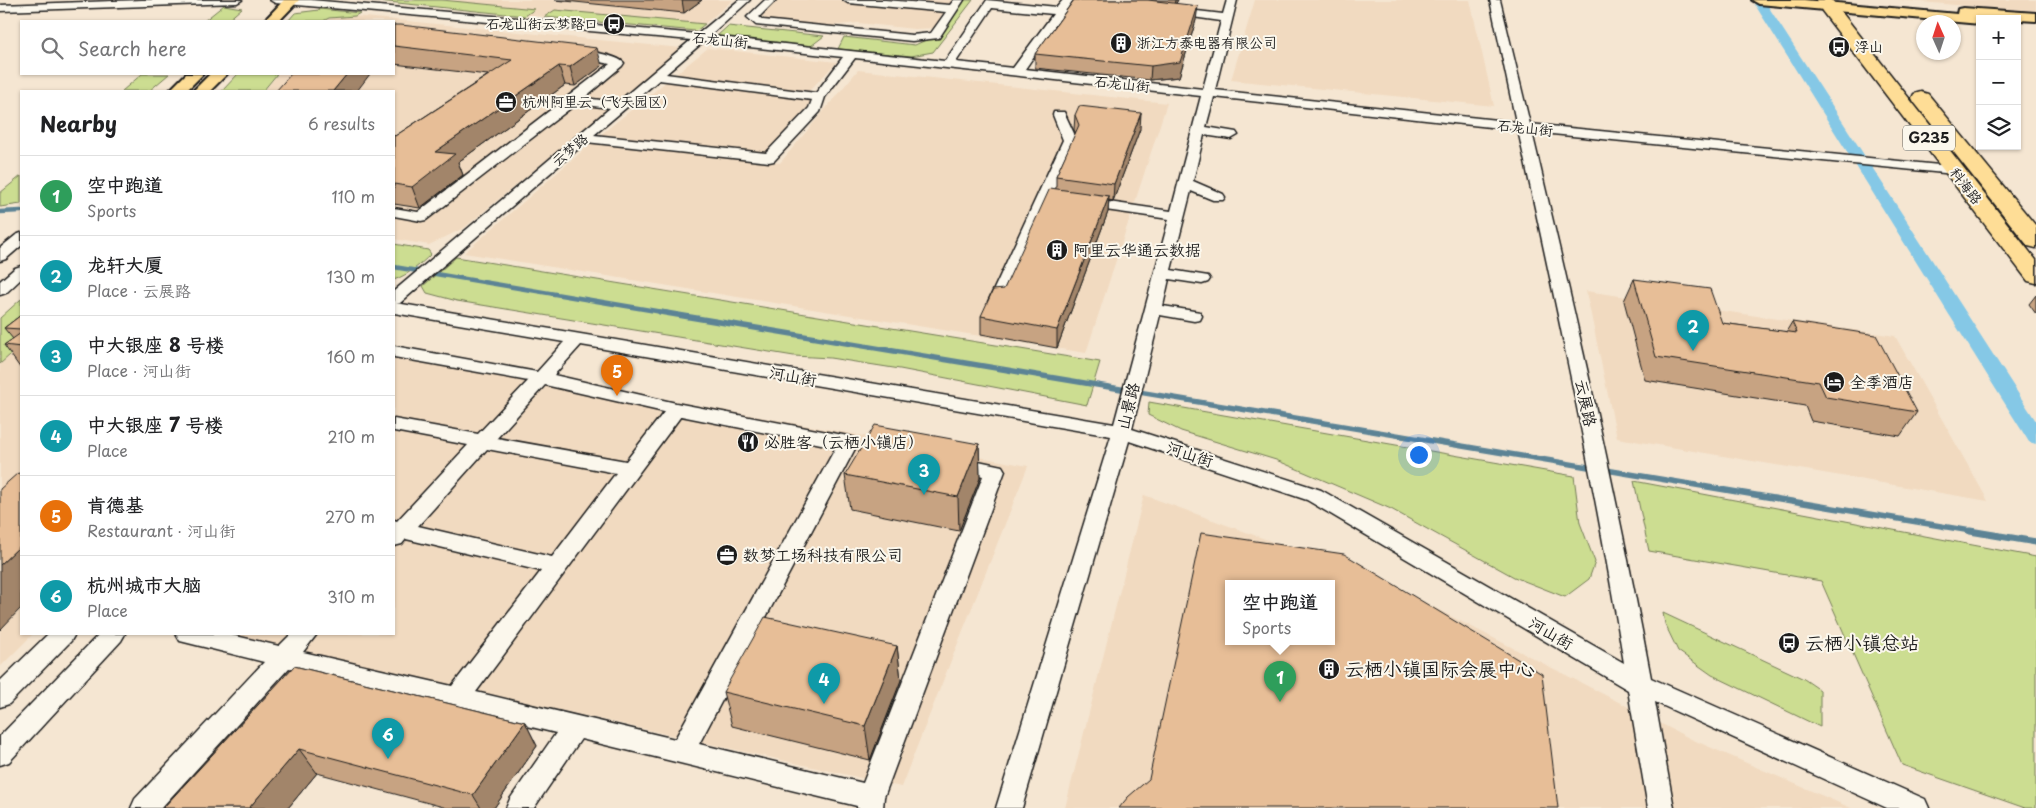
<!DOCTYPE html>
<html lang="en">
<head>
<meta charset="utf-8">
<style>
	:root { --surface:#fff; --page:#f6f6f6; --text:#202124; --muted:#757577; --line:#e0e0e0; --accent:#1c1c1c }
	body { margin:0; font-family:"Playpen Sans","LXGW WenKai TC",sans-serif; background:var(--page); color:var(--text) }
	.controls { position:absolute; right:15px; top:15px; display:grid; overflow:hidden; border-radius:0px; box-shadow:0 1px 4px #0004 }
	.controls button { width:45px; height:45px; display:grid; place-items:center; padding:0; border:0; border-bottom:1px solid var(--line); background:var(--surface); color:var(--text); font:25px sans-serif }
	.compass { position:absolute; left:1916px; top:15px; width:45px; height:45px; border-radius:50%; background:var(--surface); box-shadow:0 1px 4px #0004; rotate:357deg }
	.you { position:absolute; left:1418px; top:454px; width:18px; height:18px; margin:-12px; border:4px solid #fff; border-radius:50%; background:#1a73e8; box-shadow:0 0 0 8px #1a73e833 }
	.badge { display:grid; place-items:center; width:32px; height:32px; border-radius:50%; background:var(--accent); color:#fff; font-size:16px; font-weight:700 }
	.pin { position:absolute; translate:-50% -41px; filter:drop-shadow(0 1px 2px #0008) }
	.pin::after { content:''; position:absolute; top:26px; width:18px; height:15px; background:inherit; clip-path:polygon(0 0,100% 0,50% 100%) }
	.popup { position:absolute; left:1225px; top:580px; width:110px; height:65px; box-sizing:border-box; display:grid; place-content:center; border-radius:0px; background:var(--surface); filter:drop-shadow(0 1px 4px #0005); font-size:16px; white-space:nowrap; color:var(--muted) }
	.popup b { font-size:19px; color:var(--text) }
	.popup::after { content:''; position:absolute; left:50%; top:100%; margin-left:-10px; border:10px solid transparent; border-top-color:var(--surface) }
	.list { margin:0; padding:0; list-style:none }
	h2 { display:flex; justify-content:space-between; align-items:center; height:65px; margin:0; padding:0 20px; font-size:21px }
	h2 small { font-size:16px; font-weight:400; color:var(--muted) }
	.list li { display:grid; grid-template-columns:32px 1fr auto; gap:15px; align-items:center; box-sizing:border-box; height:80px; padding:0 20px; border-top:1px solid var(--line) }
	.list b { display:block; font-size:19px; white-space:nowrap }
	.list p { margin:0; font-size:16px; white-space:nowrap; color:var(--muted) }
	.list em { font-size:16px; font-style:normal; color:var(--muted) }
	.icon { flex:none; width:28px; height:28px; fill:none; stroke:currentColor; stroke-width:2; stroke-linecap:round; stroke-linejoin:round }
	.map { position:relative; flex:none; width:2036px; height:808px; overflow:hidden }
	.search { position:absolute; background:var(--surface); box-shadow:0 1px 4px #0004; left:20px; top:20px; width:375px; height:55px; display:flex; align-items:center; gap:12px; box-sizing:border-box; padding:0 18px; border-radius:0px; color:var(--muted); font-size:19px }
	.panel { position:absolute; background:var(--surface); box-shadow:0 1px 4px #0004; left:20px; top:90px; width:375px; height:545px; border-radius:0px }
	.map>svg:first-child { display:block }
	.built { fill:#f1dac0; fill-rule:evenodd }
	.green { fill:#ccdd91; stroke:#747c56 }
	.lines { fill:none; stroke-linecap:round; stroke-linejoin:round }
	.stream-far2 { stroke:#5b8395; stroke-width:4.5 }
	.stream-far1 { stroke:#5b8395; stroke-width:5.5 }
	.stream { stroke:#5b8395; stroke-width:7 }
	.canal { fill:#85c8e6; fill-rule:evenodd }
	.minor-casing { stroke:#1c1c1c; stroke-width:3 }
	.major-casing { stroke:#1c1c1c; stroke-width:4 }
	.highway-casing { stroke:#1c1c1c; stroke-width:3 }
	.minor { fill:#fbf7ec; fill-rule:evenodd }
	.major { fill:#fedd96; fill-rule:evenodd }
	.highway { fill:#fedd96; fill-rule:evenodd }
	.wall { fill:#c7a382; stroke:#1c1c1c }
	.shaded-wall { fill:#a2856a; stroke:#1c1c1c }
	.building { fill:#e7be97; stroke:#1c1c1c; fill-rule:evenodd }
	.labels { text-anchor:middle; stroke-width:4; stroke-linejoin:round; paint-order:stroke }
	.far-poi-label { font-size:14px; fill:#1c1c1c; stroke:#fbf7ec; text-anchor:start }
	.far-street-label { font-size:14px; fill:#1c1c1c; stroke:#fbf7ec }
	.shield { fill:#fbf7ec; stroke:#5f5e5a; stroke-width:1 }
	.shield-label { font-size:15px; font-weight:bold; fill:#1c1c1c }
	.poi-label { font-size:16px; fill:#1c1c1c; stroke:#fbf7ec; text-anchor:start }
	.street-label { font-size:16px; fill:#1c1c1c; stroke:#fbf7ec }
	.near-poi-label { font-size:19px; fill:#1c1c1c; stroke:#fbf7ec; text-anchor:start }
</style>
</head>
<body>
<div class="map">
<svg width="2036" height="808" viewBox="0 0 2036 808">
	<rect width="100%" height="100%" fill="#f5e6d2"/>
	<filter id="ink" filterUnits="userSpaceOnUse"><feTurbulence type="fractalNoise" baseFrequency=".02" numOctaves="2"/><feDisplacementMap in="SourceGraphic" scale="10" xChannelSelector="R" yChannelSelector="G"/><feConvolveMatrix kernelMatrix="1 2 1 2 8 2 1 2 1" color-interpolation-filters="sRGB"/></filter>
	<g filter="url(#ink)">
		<g class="built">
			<polygon points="368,0 733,0 696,31"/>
			<polygon points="777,0 954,0 936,28 914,29 858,23 830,26 767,20 760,15"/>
			<polygon points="1255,0 1470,0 1494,106 1231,80"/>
			<polygon points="1898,0 2036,0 2036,12"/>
			<polygon points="339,16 355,16 681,48 464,228 429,245 394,239 394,91 264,91 278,74 394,74 394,21 323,21"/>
			<polygon points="708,48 837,62 807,93 815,109 769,158 599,136"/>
			<polygon points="858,70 1167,103 1086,353 464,253 594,141 780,163"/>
			<polygon points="1586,291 1895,336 1988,501 1617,438"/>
			<polygon points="21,345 21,634 33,634 0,667 0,364"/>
			<polygon points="394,350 1028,466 901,787 223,634 394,634"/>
			<path d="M1144,495l242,88 305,156 160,69h-786zM1229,583h102v58h-102z"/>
		</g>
		<g class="green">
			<polygon points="368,0 442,0 535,9 525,16"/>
			<polygon points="963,0 973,0 933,52 911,56 838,49 844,37 915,45 939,34"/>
			<polygon points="224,5 242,8 227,21 204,21"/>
			<polygon points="319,10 319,9 360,13 355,16 329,18 323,21 288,21 295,13"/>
			<polygon points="555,10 705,24 696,31 544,17"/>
			<polygon points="728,26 824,36 811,46 717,36"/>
			<polygon points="142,74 169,74 149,91 122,91"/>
			<polygon points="238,74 277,74 263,91 222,91"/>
			<polygon points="21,176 21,204 0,207 0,193"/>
			<path d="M394,244l34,6 3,4c-12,12 -22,20 -37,26z"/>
			<polygon points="456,257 1100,362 1087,405 900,369 830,358 794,356 457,301 427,293 423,286"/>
			<polygon points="21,299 21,345 0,364 0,318"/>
			<polygon points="1149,402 1574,476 1580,523 1595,562 1589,579 1565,597 1514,577 1391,509 1276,460 1181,431 1148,415"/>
			<polygon points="1634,481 2036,557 2036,808 2025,808 1902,765 1821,581 1649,551"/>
			<polygon points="1663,613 1804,679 1820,690 1820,727 1712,675 1678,651 1665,624"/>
		</g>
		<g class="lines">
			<g class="stream-far2">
				<polyline points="0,212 21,211"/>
				<polyline points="394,267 668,313"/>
			</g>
			<polyline class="stream-far1" points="660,312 1977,532"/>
			<polyline class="stream" points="1970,531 2036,542"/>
			<polygon class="canal" points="1752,0 1764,0 2036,421 2036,444 2029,442"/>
			<g class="minor-casing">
				<g id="minor">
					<polygon points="142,0 242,0 237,3 0,11 0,5"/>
					<path d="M270,0h41l387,34 41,-34h11l-40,36 235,25 42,-61 70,7 6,-7h10l-48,69 178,20 18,-68 -50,-7 -5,-3 5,-3 52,6 4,-14h10l-22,90 301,32 -26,-122h10l30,124 429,43 2,3 -7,4 -422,-42c43,181 85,363 119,546l274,121 4,9h-42l-232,-106 19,106h-26l-20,-118 -321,-190 -178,-59 -107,367h-26l115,-372 -530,-91 -27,30 122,28 172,33 7,2 3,5 -159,301 164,39 120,-307 -35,-8 -3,-5 3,-5 7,-2 47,10 3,5 -121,326 -1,11h-26v-2l-276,-67 -47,69h-28l4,-9 46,-66 -267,-65 -128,140h-30l4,-9 129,-137 -84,-21 -4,-7h51l52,12 12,-12h26l-14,18 149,34 89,-115 -135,-32 -4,5 -8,2v-26l3,1 71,-76 -74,-14v-12l84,15 50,-53 -134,-24v-11l143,26 27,-30 -170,-29v-22l216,-183 -34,-4 -150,116 -5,1 -27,-5v-8l24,4 192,-148 -40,-8 -2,-2 2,-2c11,-3 46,2 54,11l-2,3 -38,32 34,4 73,-62 -416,-37zM992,8l61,6 -40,54 -57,-6zM703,42l140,15 -27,36 -150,-19zM855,58l346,38 -30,115 -118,-17 24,-54 -13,-28h-10l-1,3 10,25 -75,162 2,4h12l2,-4 45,-100 120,17 -55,205 -718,-121h4l186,-161 183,20 5,-1 46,-49 5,-15zM659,80l153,20 -3,8 -43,45 -172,-18zM1214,97l304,33c39,178 77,354 106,533l-303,-173 -189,-61 28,-114 34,6 6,-1 2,-4 -2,-4 -37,-6 6,-27 33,5 6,-2 2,-3 -2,-3 -37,-6 20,-79 22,9h10l2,-3 -2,-3 -30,-13 11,-46 27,4 7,-4 -2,-3 -30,-5zM545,385l119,27 -38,49 -129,-23zM681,416l155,31 -161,292 -199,-47zM487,449l129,24 -64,84 -134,-31z"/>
					<polygon points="765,0 776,0 759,17 763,20 912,35 931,33 946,12 848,3 843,0 885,0 950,5 954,0 964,0 939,38 912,41 756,25 747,17"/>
					<polygon points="21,233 21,246 6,259 0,261 0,248 16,235"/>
					<polygon points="21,266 21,279 6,293 0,295 0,281 15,268"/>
					<polygon points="48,634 75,634 71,641 9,704 0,707 0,681"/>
					<polygon points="99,634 125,634 121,641 9,762 0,765 0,736"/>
				</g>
			</g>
			<g class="major-casing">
				<g id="major">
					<polygon points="284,0 299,0 279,21 264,21"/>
					<polygon points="1752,0 1804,0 1957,14 1958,9 1963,8 2036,13 2036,21 1985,18 1980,19 1980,24 1759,4"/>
					<polygon points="186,74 203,74 186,91 169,91"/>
					<polygon points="210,74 227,74 210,91 193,91"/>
				</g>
			</g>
			<g class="highway-casing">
				<g id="highway">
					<polygon points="1816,0 1832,0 2036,260 2036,283 2028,281 1822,11"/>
					<polygon points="1921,92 1928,94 2036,226 2036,248 2028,246 1914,102 1912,98 1914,94"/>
				</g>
			</g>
			<use href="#minor" class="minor"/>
			<use href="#major" class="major"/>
			<use href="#highway" class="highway"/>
		</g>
		<g class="wall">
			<polygon points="555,0 702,0 684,13"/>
			<polygon points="1074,0 1178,0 1176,3 1196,20 1179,77 1150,80 1035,68 1035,54"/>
			<polygon points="394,25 602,66 575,86 565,85 458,162 463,175 420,208 394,204 394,135 395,136 488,75 394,64"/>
			<polygon points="1075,115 1140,129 1113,201 1109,200 1108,212 1057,348 981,334 981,316 1004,289 1056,188 1056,176 1076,133 1074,130"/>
			<polygon points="1634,279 1722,323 1786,332 1792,322 1917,412 1900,436 1811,421 1805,406 1645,380 1624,301"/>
			<polygon points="2036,295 2036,314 2029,304"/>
			<polygon points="21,315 21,369 4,345 13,339 4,328"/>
			<polygon points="979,444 980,478 959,531 850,509 845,475"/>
			<polygon points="897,646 901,680 870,760 732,726 723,692"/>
			<polygon points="294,666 525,722 537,746 494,808 447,808 317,773 288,808 163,808"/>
		</g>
		<g class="shaded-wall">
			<polygon points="682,0 702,0 684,13"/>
			<polygon points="1175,0 1178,0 1174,6"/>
			<polygon points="1198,6 1196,20 1179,77 1150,80 1151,66"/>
			<polygon points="597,48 602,66 575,86 570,67"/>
			<polygon points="559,66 565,85 458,162 463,175 420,208 412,187 435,152"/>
			<polygon points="347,74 370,74 357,91 333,91"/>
			<polygon points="1141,113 1140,129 1113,201 1114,184"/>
			<polygon points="1109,196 1108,212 1057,348 1057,330"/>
			<polygon points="979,444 980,478 959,531 958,497"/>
			<polygon points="21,545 21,608 0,630 0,565"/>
			<polygon points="897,646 901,680 870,760 865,726"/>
			<polygon points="525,722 537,746 494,808 481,808 473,795"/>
			<polygon points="299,749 317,773 288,808 249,808"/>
		</g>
		<g class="building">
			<polygon points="1074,0 1148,0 1198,6 1180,62 1151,66 1035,54"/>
			<polygon points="394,25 401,25 597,48 570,67 559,66 435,152 455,154 412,187 394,184 394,135 395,136 512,60 394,46"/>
			<polygon points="291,74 347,74 333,91 276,91"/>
			<polygon points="1079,106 1141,113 1114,184 1056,176 1079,125 1075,115"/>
			<polygon points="1050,188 1109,196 1057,330 981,316 993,290 1004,289"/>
			<polygon points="1634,279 1710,289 1722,323 1797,333 1792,322 1876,335 1917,412 1826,397 1819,382 1656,357"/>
			<polygon points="21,315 21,329 4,328"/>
			<polygon points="21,333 21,347 4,345"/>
			<polygon points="875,425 979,444 958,497 845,475"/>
			<polygon points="18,473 21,474 21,545 0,565 0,489"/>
			<path d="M1201,533l143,21 198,120 16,134h-439l9,-11 21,-18zM1229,583h102v58h-102z"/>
			<polygon points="765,617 897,646 865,726 723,692"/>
			<polygon points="294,666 525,722 473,795 299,749 249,808 163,808"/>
		</g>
	</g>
	<defs>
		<g id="bus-disc" transform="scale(1.125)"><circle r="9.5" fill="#1c1c1c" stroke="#fbf7ec"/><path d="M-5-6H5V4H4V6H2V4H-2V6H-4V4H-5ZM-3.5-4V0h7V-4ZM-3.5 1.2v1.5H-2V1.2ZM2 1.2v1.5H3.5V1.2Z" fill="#fff"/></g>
		<g id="building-disc" transform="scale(1.125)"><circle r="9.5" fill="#1c1c1c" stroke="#fbf7ec"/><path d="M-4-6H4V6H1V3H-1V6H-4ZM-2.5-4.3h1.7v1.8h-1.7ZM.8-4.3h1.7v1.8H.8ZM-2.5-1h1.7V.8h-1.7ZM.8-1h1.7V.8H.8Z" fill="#fff"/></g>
		<g id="office-disc" transform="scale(1.125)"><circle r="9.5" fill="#1c1c1c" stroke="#fbf7ec"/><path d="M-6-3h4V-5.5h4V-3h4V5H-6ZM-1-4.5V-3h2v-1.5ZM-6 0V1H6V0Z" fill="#fff"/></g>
		<g id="hotel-disc" transform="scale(1.125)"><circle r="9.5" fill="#1c1c1c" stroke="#fbf7ec"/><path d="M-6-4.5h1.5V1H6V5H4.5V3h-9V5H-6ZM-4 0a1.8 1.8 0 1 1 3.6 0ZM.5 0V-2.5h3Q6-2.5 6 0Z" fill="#fff"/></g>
		<g id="restaurant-disc" transform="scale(1.125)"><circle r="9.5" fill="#1c1c1c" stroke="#fbf7ec"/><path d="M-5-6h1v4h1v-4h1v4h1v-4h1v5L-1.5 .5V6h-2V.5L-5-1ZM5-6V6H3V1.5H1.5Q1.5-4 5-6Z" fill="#fff"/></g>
	</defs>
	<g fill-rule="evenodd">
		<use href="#bus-disc" x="614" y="24"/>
		<use href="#building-disc" x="1121" y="43"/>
		<use href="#bus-disc" x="1839" y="47"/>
		<use href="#office-disc" x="506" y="102"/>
		<use href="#building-disc" x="1057" y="250"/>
		<use href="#hotel-disc" x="1834" y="382"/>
		<use href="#restaurant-disc" x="748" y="442"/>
		<use href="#office-disc" x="727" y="555"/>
		<use href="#bus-disc" x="1789" y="643"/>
		<use href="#building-disc" x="1329" y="669"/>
	</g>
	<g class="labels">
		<g class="far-poi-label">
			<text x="598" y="29" text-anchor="end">石龙山街云梦路口</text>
			<text x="1137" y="48">浙江方泰电器有限公司</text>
			<text x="1855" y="52">浮山</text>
			<text x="522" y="107">杭州阿里云（飞天园区）</text>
		</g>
		<g class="far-street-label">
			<text transform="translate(720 40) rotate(6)" y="5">石龙山街</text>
			<text transform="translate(1122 84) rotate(6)" y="5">石龙山街</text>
			<text transform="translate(1525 128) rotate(6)" y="5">石龙山街</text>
			<text transform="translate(570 150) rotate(-40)" y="5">云梦路</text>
			<text transform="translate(1966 186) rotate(52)" y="5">科海路</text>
		</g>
		<rect class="shield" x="1903" y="125.5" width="52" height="25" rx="4"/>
		<g class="shield-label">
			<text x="1929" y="143">G235</text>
		</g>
		<g class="poi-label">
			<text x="1073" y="256">阿里云华通云数据</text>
			<text x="1850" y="388">全季酒店</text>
			<text x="764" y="448">必胜客（云栖小镇店）</text>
			<text x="743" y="561">数梦工场科技有限公司</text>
		</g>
		<g class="street-label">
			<text transform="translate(793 376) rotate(10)" y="6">河山街</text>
			<text transform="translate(1586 403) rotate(78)" y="6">云展路</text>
			<text transform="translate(1128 406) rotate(-76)" y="6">山景路</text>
			<text transform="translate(1190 454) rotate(18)" y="6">河山街</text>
			<text transform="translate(1551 633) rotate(30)" y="6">河山街</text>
		</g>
		<g class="near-poi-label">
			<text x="1805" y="650">云栖小镇总站</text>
			<text x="1345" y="676">云栖小镇国际会展中心</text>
		</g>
	</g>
</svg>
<div class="controls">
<button>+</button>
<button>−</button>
<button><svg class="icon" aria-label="layers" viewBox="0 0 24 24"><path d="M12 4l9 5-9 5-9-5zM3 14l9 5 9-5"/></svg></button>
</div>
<svg class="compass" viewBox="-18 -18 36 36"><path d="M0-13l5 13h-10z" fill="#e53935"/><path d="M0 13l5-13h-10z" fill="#757577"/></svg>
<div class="you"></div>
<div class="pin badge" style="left:1280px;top:702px;background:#2e9e5b">1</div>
<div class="popup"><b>空中跑道</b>Sports</div>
<div class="pin badge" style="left:1693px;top:351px;background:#0f9aa8">2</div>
<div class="pin badge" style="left:924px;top:495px;background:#0f9aa8">3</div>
<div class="pin badge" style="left:824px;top:704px;background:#0f9aa8">4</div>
<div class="pin badge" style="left:617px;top:396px;background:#e8710a">5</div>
<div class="pin badge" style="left:388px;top:759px;background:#0f9aa8">6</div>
<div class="search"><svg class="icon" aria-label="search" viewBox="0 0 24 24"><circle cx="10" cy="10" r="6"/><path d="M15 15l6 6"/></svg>Search here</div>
<section class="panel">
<h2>Nearby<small>6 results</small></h2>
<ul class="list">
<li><span class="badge" style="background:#2e9e5b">1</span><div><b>空中跑道</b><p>Sports</p></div><em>110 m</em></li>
<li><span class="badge" style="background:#0f9aa8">2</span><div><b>龙轩大厦</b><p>Place · 云展路</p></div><em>130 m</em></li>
<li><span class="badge" style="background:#0f9aa8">3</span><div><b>中大银座 8 号楼</b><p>Place · 河山街</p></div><em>160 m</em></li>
<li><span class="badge" style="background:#0f9aa8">4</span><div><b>中大银座 7 号楼</b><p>Place</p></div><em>210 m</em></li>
<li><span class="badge" style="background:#e8710a">5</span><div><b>肯德基</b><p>Restaurant · 河山街</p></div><em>270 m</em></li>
<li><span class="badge" style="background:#0f9aa8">6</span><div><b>杭州城市大脑</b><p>Place</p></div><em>310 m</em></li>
</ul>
</section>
</div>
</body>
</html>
